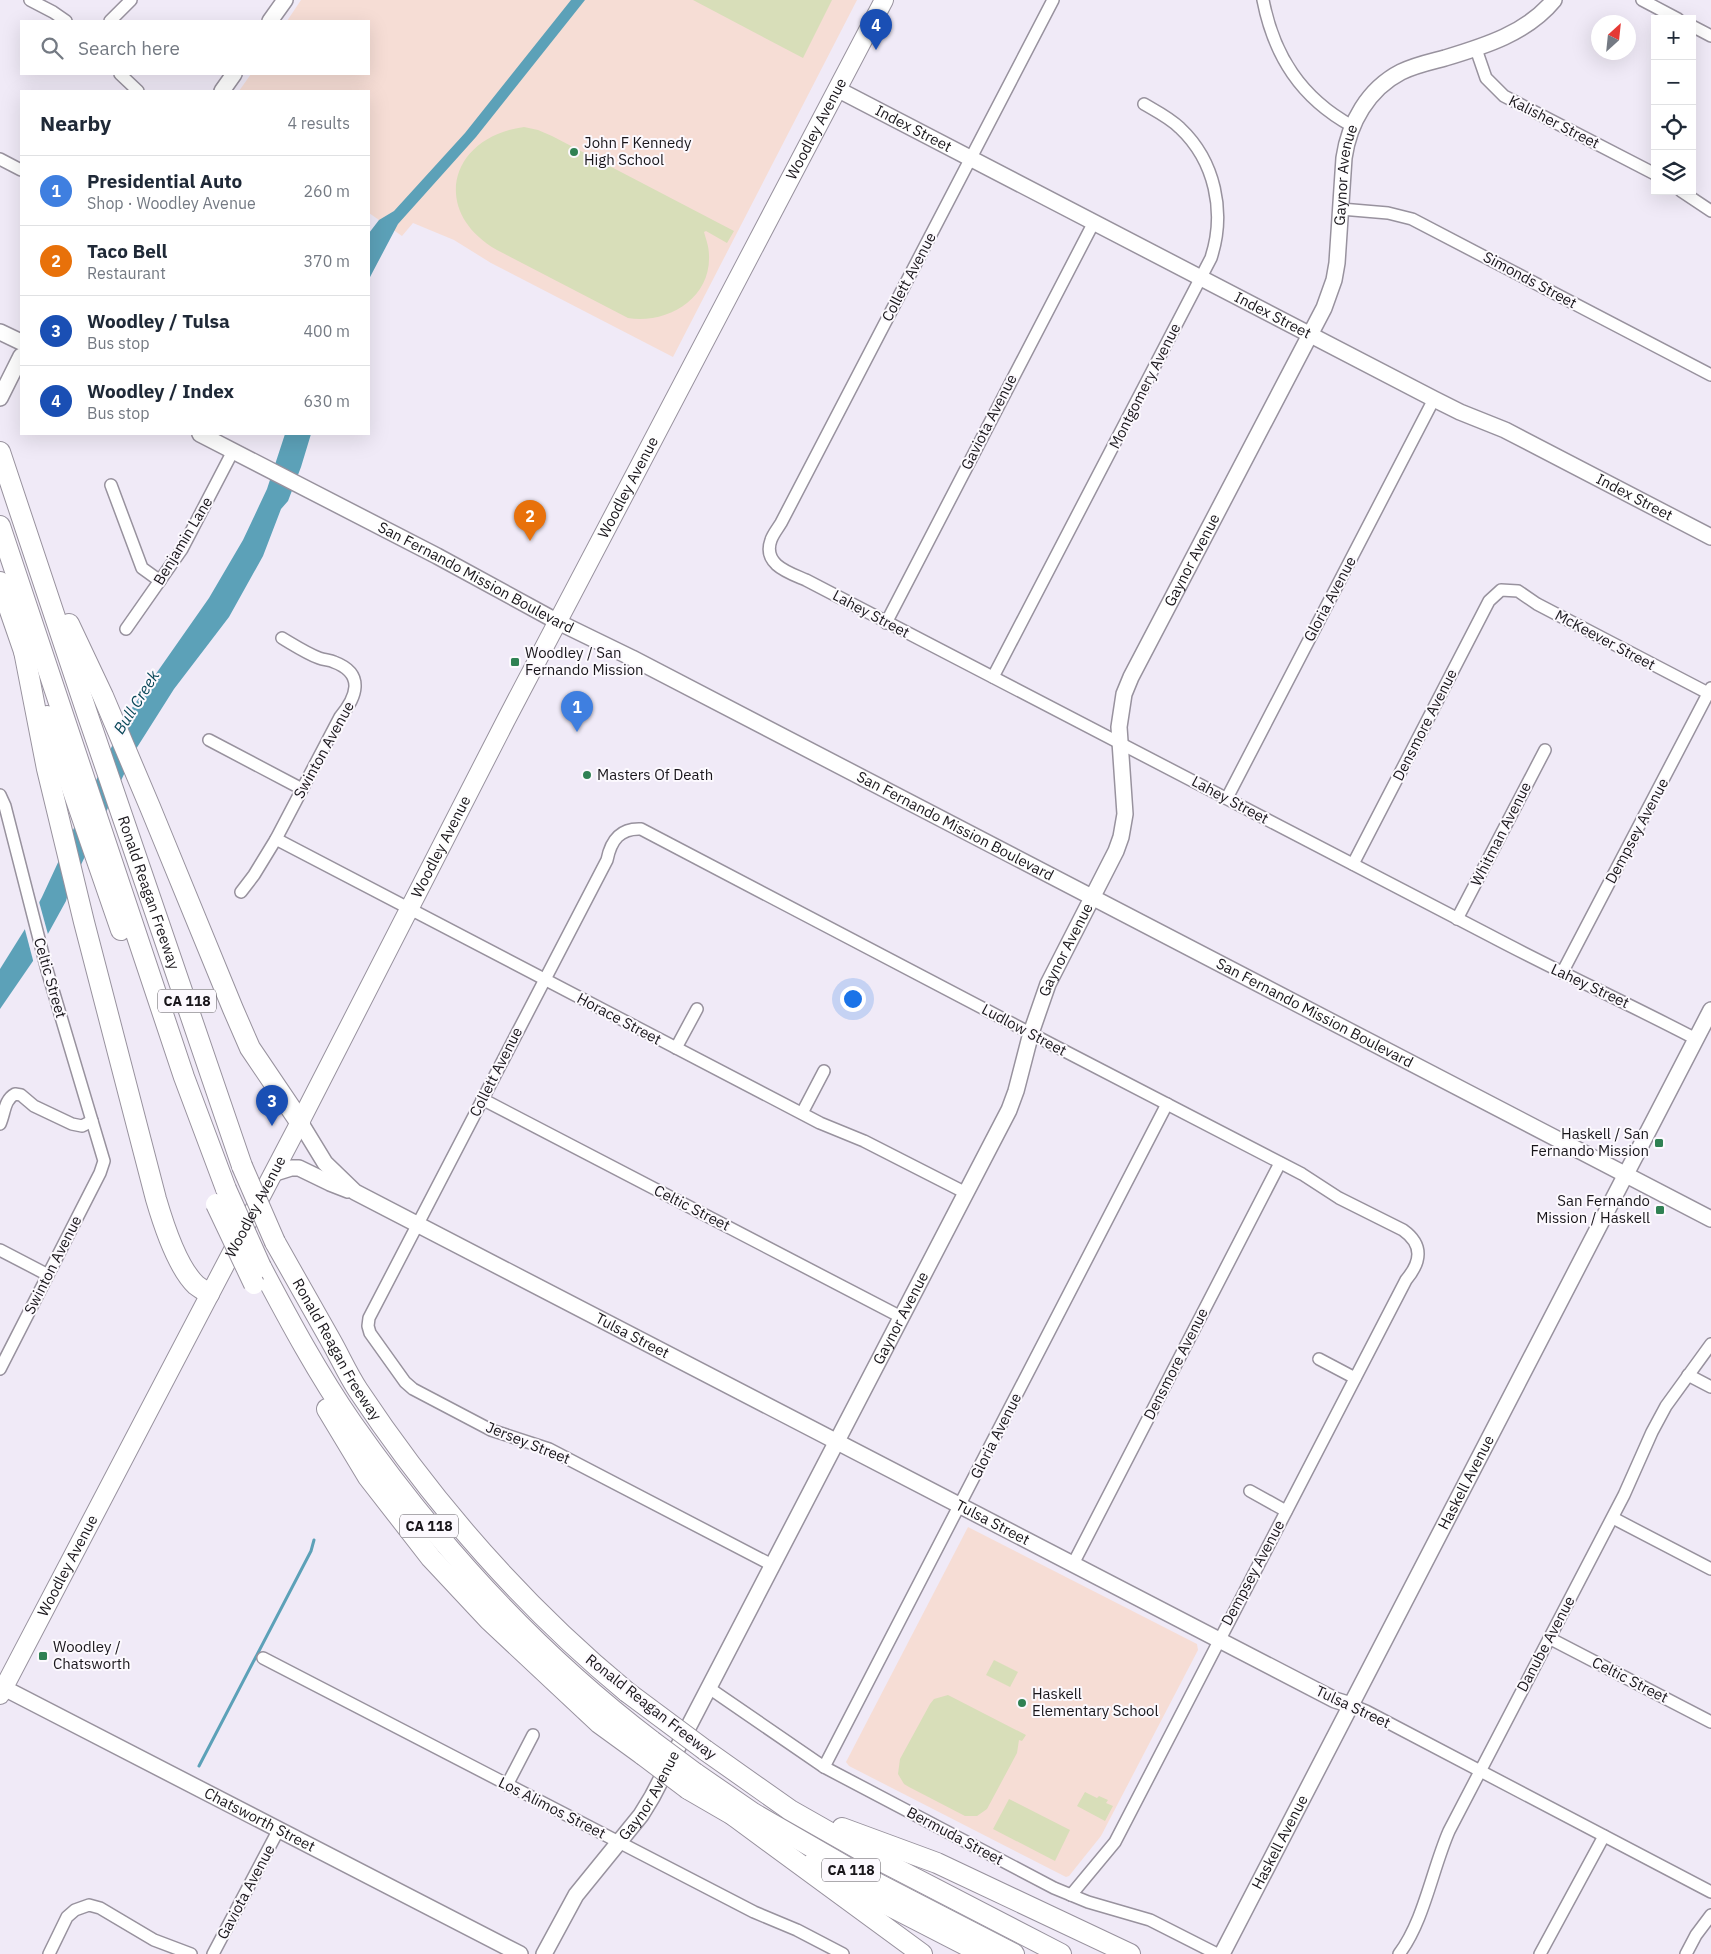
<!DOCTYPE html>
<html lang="en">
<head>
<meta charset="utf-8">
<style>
	:root { --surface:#fff; --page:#f6f6f7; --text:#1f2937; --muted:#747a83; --line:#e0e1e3; --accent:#ea580c }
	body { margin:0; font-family:"IBM Plex Sans",sans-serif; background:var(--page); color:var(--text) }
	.controls { position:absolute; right:15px; top:15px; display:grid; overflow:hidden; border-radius:0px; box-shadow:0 5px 20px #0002 }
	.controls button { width:45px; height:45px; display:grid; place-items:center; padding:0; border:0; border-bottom:1px solid var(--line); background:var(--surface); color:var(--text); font:25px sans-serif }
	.compass { position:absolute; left:1591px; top:15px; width:45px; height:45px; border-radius:50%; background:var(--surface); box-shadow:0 5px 20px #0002; rotate:27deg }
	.you { position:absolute; left:852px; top:998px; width:18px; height:18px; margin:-12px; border:4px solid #fff; border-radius:50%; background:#1a73e8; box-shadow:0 0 0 8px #1a73e833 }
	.badge { display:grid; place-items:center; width:32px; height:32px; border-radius:50%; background:var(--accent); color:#fff; font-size:16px; font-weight:700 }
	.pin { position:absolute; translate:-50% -41px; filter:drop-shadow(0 1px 2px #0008) }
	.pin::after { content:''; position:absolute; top:26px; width:18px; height:15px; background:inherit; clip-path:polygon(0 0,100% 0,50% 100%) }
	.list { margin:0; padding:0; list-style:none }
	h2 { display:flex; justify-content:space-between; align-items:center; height:65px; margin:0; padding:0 20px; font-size:21px }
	h2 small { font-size:16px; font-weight:400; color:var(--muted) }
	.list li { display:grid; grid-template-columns:32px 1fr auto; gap:15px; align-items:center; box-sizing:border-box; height:70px; padding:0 20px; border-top:1px solid var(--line) }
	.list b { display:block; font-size:19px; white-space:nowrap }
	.list p { margin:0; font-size:16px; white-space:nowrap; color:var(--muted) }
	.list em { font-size:16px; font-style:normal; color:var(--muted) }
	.icon { flex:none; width:28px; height:28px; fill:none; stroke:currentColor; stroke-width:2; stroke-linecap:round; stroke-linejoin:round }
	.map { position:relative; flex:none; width:1711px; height:1954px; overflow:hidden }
	.search { position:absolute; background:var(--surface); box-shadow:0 5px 20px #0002; left:20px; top:20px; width:350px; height:55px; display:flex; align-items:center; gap:12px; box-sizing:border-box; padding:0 18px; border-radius:0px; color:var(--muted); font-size:19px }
	.panel { position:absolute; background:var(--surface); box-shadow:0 5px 20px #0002; left:20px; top:90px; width:350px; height:345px; border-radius:0px }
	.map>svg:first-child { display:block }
	.education { fill:#f6ddd5 }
	.green { fill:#d8deb9 }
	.water { fill:#5ca1b8 }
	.pier { fill:#f0eaf7 }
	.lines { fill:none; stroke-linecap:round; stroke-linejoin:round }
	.stream { stroke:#5ca1b8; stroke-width:3 }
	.street-casing { stroke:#98929e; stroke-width:14 }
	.secondary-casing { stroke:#98929e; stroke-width:18 }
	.primary-casing { stroke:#98929e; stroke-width:20 }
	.highway-casing { stroke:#98929e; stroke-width:22 }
	.street { stroke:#fff; stroke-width:11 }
	.secondary { stroke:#fff; stroke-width:15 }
	.primary { stroke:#fff; stroke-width:18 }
	.highway { stroke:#fff; stroke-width:20 }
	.highway-bridge-casing { stroke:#98929e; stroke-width:22; stroke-linecap:butt }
	.highway-bridge { stroke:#fff; stroke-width:20 }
	.poi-dot { fill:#2f8153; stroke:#fcf9fe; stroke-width:2 }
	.labels { text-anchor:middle; stroke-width:4; stroke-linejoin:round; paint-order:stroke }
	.shield { fill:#fcf9fe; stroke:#5d5a5f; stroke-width:1 }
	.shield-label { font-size:14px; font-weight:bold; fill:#19161b }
	.street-label { font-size:15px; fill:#19161b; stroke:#fcf9fe }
	.poi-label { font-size:15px; fill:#19161b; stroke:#fcf9fe; text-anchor:start }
	.water-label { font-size:16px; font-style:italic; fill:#094758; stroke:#fcf9fe }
</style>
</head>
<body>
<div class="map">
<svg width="1711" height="1954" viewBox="0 0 1711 1954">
	<rect width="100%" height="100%" fill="#f0eaf7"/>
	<g class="education">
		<polygon points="301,0 857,0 673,357 491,263 454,240 413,223 402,236 369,213 369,91 239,91 251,74 369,74 369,21 287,21"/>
		<polygon points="968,1527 1197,1644 1198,1650 1101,1836 1069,1876 1066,1877 849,1766 846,1762"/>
	</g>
	<g class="green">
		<polygon points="693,0 832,0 803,58"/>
		<path d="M524,127l14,3 14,6 182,95 -7,12 -21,-12 -2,1c2,7 5,15 5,23 2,44 -42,69 -81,63l-131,-68c-67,-38 -48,-113 27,-123z"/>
		<polygon points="994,1660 1018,1672 1010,1687 986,1675"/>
		<polygon points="948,1695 1026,1735 1022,1741 1019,1740 1017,1753 987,1809 977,1816 965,1816 909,1787 904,1784 898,1774 900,1759 930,1704 934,1699"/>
		<polygon points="1085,1792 1097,1798 1099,1796 1108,1800 1106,1803 1113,1806 1105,1821 1077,1806"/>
		<polygon points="1009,1799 1070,1830 1055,1861 993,1829"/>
	</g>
	<g class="water">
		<polygon points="571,0 585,0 476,137 398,224 369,279 369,233 379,220 394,211 465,133"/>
		<polygon points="285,434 311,434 301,467 288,501 281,509 263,556 229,617 174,689 136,749 69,890 66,901 33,961 0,1009 0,969 25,929 42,897 125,718 209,598 243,540 267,489"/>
	</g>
	<polygon class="pier" points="38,898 49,938 34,964 24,926"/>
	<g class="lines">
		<polyline class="stream" points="199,1766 311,1551 314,1540"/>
		<g class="street-casing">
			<g id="street">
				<polyline points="30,0 53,12 66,21"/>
				<path d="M1053,0l-272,523c-3,5 -8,11 -10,17 -9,25 19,33 35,40l683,355c68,36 138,68 207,104"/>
				<path d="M1263,0c11,56 38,98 89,126"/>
				<polyline points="1642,0 1678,19"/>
				<polyline points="110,21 131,0"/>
				<polyline points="1692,26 1711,36"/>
				<polyline points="1476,49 1486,78 1504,96 1655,174"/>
				<polyline points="120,74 138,91"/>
				<polyline points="0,159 21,170"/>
				<polyline points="1681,191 1711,211"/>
				<polyline points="1341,209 1388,213 1412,219 1711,375"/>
				<polyline points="111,485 142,568 160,581"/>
				<polyline points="886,623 1094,222"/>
				<polyline points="126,629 182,549 233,451"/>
				<path d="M993,677l218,-419c15,-46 4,-97 -31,-130 -10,-10 -24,-17 -36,-24"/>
				<polyline points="209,740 302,789"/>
				<polyline points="0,795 5,806 47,970 104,1161 100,1173 0,1369"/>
				<polyline points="1227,798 1434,399"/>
				<polyline points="276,839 820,1123 864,1141 966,1193"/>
				<polyline points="1353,864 1489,601 1501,590 1518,591 1537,604 1708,693"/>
				<path d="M241,892l13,-17 22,-36 64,-122c16,-19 26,-43 -6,-55 -4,-2 -10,-2 -15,-4 -13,-5 -25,-13 -37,-20"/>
				<polyline points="1457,919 1545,750"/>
				<polyline points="1562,973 1711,688"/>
				<polyline points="676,1048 697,1009"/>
				<polyline points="482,1099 901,1317"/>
				<polyline points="802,1113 824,1071"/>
				<path d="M0,1124c5,-11 4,-24 15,-30l6,1 13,11 38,18 10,2 10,-5"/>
				<polyline points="0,1250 48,1275"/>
				<polyline points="1319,1359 1355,1378"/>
				<polyline points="1688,1375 1711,1387"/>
				<polyline points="1250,1491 1286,1511"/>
				<polyline points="1613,1518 1711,1569"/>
				<polyline points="1073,1564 1280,1163"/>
				<path d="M772,1565l-223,-116 -58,-19 -78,-41 -8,-7 -35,-49 -2,-7 1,-8 238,-458c4,-20 13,-32 34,-31l412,216 249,129 37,24 64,32c21,15 18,32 3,50l-291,562 -44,53"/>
				<polyline points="1549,1638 1711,1722"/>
				<polyline points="263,1658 754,1912 797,1930 843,1954"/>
				<polyline points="709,1688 824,1767 1054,1888 1088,1902 1150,1920 1217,1954"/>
				<polyline points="1351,1705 1366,1711 1711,1892"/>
				<polyline points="824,1767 1167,1104"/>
				<polyline points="507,1785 533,1735"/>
				<polyline points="49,1954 67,1917 75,1910 89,1905 100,1908 154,1940 191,1954"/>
				<polyline points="213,1954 279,1829"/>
				<path d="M1399,1954c25,-33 33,-84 50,-123l175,-336 28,-63 14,-26 45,-62"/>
				<polyline points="1540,1954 1604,1836"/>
				<polyline points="1686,1954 1696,1935 1711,1915"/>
			</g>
		</g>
		<g class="secondary-casing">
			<g id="secondary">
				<polyline points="270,21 285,0"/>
				<path id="s1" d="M837,89l597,310 26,13 45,18 206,107"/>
				<polyline points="222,91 234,74"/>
				<polyline points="0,332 21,342"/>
				<polyline points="0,398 21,356"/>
				<path id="s2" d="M200,434l237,122 121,66 74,36 1079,561"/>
				<path id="s3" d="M300,1122l25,41 30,29 980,508 16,5"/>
				<polyline points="272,1174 291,1168 299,1168 330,1183 348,1190"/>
				<path id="s4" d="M0,1686l520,268"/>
				<path id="s5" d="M544,1954l32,-59 65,-80 11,-18 357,-687 7,-19 15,-58 17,-49 68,-133 5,-14 4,-23 -6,-87 5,-33 7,-17 193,-369 10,-28 3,-17 7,-105c5,-35 24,-69 57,-86 14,-7 29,-10 44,-14 40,-12 82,-25 109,-58"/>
				<path id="s6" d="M1222,1954l489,-944"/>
			</g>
		</g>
		<g class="primary-casing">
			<g id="primary">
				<path id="s7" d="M0,1695l300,-573 206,-402 378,-720"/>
			</g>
		</g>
		<g class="highway-casing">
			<g id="highway">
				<path id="s8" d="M0,452l88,264 154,450"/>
				<polyline points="0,526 184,1077 226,1189"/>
				<polyline points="0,582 28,663"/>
				<polyline points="69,624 103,696 150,807 233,1009 250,1048 300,1122"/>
				<path d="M24,651l23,118 37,153 72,277c7,24 21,68 40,86 4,3 9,6 13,9"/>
				<polyline points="47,716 121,930"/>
				<path id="s9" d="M275,1242c19,33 37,66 56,99 9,16 17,34 27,49 75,113 164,215 269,302"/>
				<path d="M261,1267c28,53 57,107 91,156 84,120 183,229 300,318"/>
				<polyline points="327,1409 368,1477 431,1558 489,1620 599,1723 643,1755"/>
				<polyline points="705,1750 790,1810 864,1852 1061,1954"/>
				<polyline points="695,1773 753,1813 855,1872 1014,1954"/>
				<polyline points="688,1789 745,1822"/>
				<polyline points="734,1816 922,1954"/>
				<polyline points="842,1828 937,1863 1130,1954"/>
				<polyline points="813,1863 845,1883 983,1954"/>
			</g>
		</g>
		<use href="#street" class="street"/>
		<use href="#secondary" class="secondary"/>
		<use href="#primary" class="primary"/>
		<use href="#highway" class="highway"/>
		<g class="highway-bridge-casing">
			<g id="highway-bridge">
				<polyline points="242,1166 275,1242"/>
				<polyline points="226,1189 261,1267"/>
				<polyline points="216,1204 254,1284"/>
				<polyline points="627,1692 705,1750"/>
				<polyline points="652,1741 695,1773"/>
				<polyline points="643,1755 688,1789"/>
			</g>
		</g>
		<use href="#highway-bridge" class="highway-bridge"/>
	</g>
	<g class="poi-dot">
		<circle cx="574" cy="152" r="5"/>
		<rect x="510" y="657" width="10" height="10" rx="2.5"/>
		<circle cx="587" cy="775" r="5"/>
		<rect x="1654" y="1138" width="10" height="10" rx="2.5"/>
		<rect x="1655" y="1205" width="10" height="10" rx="2.5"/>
		<rect x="38" y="1651" width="10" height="10" rx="2.5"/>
		<circle cx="1022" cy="1703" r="5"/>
	</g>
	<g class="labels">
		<g class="shield">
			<rect x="158" y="989.5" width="58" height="23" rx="4"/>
			<rect x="400" y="1514.5" width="58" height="23" rx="4"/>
			<rect x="822" y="1858.5" width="58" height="23" rx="4"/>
		</g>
		<g class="shield-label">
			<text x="187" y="1006">CA 118</text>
			<text x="429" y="1531">CA 118</text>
			<text x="851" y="1875">CA 118</text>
		</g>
		<g class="street-label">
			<text transform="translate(1554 122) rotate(27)" y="5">Kalisher Street</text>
			<text dy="5" stroke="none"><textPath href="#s1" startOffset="86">Index Street</textPath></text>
			<text dy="5" stroke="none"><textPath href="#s7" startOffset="1766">Woodley Avenue</textPath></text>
			<text dy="5" stroke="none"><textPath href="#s5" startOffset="1976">Gaynor Avenue</textPath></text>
			<text transform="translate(909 277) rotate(-62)" y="5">Collett Avenue</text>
			<text transform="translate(1530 280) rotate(28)" y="5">Simonds Street</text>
			<text dy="5" stroke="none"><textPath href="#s1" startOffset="491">Index Street</textPath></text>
			<text transform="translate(1145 386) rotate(-63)" y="5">Montgomery Avenue</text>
			<text transform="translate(989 422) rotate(-63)" y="5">Gaviota Avenue</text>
			<text dy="5" stroke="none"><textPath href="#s7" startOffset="1361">Woodley Avenue</textPath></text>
			<text dy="5" stroke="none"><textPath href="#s1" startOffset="896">Index Street</textPath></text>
			<text transform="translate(183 541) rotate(-59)" y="5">Benjamin Lane</text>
			<text dy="5" stroke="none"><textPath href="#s5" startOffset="1556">Gaynor Avenue</textPath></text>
			<text dy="5" stroke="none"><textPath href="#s2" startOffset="311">San Fernando Mission Boulevard</textPath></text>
			<text transform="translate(1330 599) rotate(-62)" y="5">Gloria Avenue</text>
			<text transform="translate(871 614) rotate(28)" y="5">Lahey Street</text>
			<text transform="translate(1605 640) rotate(28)" y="5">McKeever Street</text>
			<text transform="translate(1425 725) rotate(-63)" y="5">Densmore Avenue</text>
			<text transform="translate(324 750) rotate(-61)" y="5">Swinton Avenue</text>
			<text transform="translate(1230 800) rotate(28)" y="5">Lahey Street</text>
			<text dy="5" stroke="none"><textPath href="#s2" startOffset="851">San Fernando Mission Boulevard</textPath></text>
			<text transform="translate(1637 831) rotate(-62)" y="5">Dempsey Avenue</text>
			<text transform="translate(1501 834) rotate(-63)" y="5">Whitman Avenue</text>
			<text dy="5" stroke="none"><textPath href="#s7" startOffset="956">Woodley Avenue</textPath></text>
			<text dy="5" stroke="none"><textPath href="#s8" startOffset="465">Ronald Reagan Freeway</textPath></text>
			<text dy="5" stroke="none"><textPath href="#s5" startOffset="1136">Gaynor Avenue</textPath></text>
			<text transform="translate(50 978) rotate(74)" y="5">Celtic Street</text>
			<text transform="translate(1590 986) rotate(25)" y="5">Lahey Street</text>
			<text dy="5" stroke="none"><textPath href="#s2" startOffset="1256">San Fernando Mission Boulevard</textPath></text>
			<text transform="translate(619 1019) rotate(28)" y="5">Horace Street</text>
			<text transform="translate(1024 1030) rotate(28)" y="5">Ludlow Street</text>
			<text transform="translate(496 1072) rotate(-63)" y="5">Collett Avenue</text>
			<text dy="5" stroke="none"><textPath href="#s7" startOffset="551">Woodley Avenue</textPath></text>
			<text transform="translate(692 1208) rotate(27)" y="5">Celtic Street</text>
			<text transform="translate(53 1265) rotate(-63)" y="5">Swinton Avenue</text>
			<text dy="5" stroke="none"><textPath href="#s5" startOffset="731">Gaynor Avenue</textPath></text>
			<text dy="5" stroke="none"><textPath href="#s3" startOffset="402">Tulsa Street</textPath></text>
			<text dy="5" stroke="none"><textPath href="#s9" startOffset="124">Ronald Reagan Freeway</textPath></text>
			<text transform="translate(1176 1364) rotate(-63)" y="5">Densmore Avenue</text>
			<text transform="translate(996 1436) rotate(-63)" y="5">Gloria Avenue</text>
			<text transform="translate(528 1443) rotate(22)" y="5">Jersey Street</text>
			<text dy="5" stroke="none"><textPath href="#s6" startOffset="531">Haskell Avenue</textPath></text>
			<text dy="5" stroke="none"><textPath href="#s3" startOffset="808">Tulsa Street</textPath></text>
			<text dy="5" stroke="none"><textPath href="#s7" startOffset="146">Woodley Avenue</textPath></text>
			<text transform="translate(1253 1573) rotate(-62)" y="5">Dempsey Avenue</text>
			<text transform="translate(1546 1644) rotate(-62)" y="5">Danube Avenue</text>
			<text transform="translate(1630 1680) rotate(27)" y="5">Celtic Street</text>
			<text transform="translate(651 1707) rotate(38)" y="5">Ronald Reagan Freeway</text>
			<text transform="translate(1353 1707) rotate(25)" y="5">Tulsa Street</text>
			<text dy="5" stroke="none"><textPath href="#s5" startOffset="191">Gaynor Avenue</textPath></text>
			<text transform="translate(552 1808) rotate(27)" y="5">Los Alimos Street</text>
			<text dy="5" stroke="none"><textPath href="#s4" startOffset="292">Chatsworth Street</textPath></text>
			<text transform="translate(955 1836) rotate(28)" y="5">Bermuda Street</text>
			<text dy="5" stroke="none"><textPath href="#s6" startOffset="126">Haskell Avenue</textPath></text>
			<text transform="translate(246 1892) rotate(-62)" y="5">Gaviota Avenue</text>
		</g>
		<g class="poi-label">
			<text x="584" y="148">John F Kennedy<tspan x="584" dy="17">High School</tspan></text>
			<text x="525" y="658">Woodley / San<tspan x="525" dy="17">Fernando Mission</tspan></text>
			<text x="597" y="780">Masters Of Death</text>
			<text x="1649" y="1139" text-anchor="end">Haskell / San<tspan x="1649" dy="17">Fernando Mission</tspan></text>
			<text x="1650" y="1206" text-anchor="end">San Fernando<tspan x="1650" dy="17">Mission / Haskell</tspan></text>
			<text x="53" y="1652">Woodley /<tspan x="53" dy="17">Chatsworth</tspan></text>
			<text x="1032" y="1699">Haskell<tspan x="1032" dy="17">Elementary School</tspan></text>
		</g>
		<g class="water-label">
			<text transform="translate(136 702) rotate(-58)" y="6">Bull Creek</text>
		</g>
	</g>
</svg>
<div class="controls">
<button>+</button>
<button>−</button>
<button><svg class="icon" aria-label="locate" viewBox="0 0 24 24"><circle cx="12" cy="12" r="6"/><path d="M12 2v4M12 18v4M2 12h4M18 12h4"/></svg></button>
<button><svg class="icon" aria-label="layers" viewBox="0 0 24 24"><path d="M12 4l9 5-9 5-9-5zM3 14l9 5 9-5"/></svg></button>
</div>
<svg class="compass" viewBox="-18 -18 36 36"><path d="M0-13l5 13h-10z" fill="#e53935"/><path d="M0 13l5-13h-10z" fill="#747a83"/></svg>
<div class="you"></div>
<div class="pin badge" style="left:577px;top:732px;background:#3f7fe0">1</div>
<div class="pin badge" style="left:530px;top:541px;background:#e8710a">2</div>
<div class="pin badge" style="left:272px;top:1126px;background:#1a4fb4">3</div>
<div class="pin badge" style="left:876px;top:50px;background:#1a4fb4">4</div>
<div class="search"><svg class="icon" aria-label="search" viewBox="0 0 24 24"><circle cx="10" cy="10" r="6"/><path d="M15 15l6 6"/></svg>Search here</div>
<section class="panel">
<h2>Nearby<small>4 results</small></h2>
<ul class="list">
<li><span class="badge" style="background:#3f7fe0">1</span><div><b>Presidential Auto</b><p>Shop · Woodley Avenue</p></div><em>260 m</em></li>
<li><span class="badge" style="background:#e8710a">2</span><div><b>Taco Bell</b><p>Restaurant</p></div><em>370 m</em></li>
<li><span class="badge" style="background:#1a4fb4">3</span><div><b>Woodley / Tulsa</b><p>Bus stop</p></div><em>400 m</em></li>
<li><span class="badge" style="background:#1a4fb4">4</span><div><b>Woodley / Index</b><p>Bus stop</p></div><em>630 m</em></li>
</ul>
</section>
</div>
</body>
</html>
